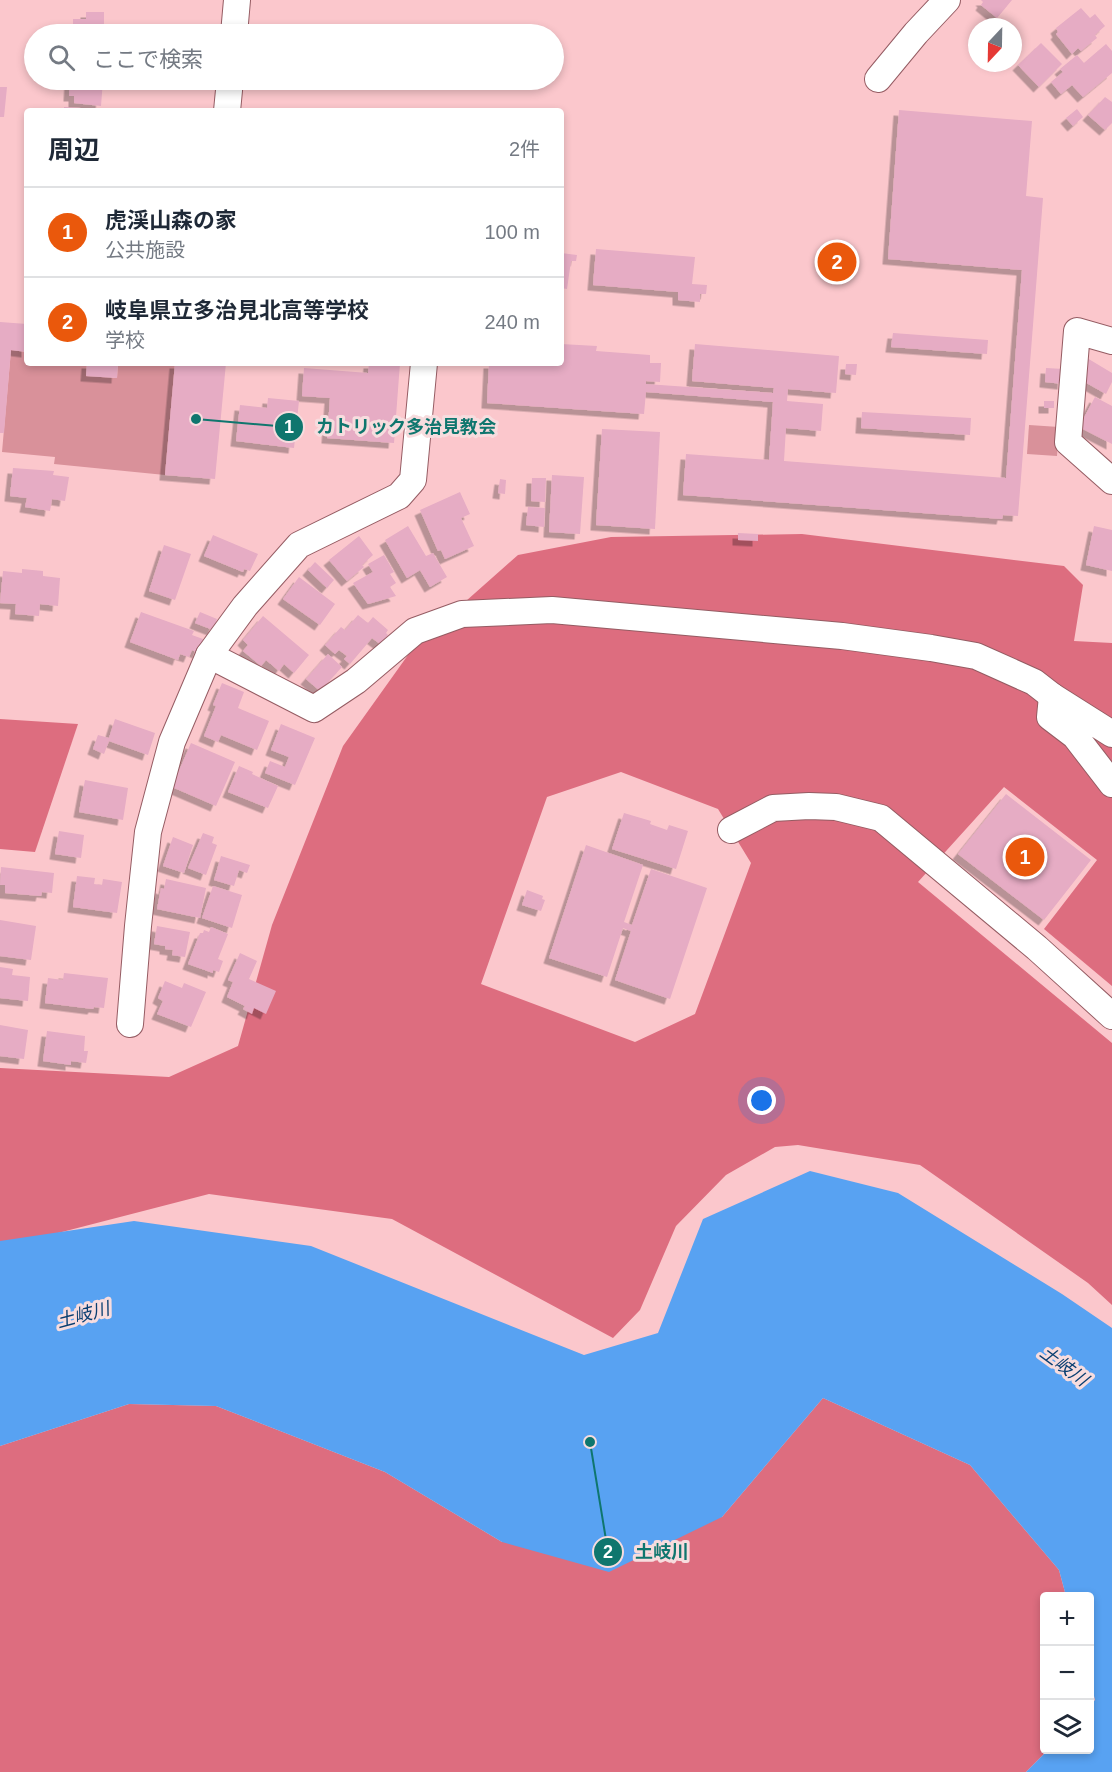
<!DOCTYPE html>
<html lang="ja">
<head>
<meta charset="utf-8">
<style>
	:root { --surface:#fff; --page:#f2f2f3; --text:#1f2937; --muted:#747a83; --line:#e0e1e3; --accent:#ea580c }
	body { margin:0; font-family:Arial,"Noto Sans JP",sans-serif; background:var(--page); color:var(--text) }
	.controls { position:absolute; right:18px; bottom:18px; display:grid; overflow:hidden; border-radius:6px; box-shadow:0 3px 9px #0003 }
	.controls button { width:54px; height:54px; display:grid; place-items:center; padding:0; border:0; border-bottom:2px solid var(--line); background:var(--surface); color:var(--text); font:30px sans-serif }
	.compass { position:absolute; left:968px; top:18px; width:54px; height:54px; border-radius:50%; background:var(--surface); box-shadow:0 3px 9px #0003; rotate:202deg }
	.you { position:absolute; left:762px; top:1101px; width:21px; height:21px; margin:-15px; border:4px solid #fff; border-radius:50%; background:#1a73e8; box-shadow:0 0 0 9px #1a73e833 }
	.badge { display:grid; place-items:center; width:39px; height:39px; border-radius:50%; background:var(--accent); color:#fff; font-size:20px; font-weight:700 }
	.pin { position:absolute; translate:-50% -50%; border:3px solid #fff; box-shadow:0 2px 6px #0006 }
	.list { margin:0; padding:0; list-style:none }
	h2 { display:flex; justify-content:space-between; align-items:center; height:78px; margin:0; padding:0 24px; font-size:26px }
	h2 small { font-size:20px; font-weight:400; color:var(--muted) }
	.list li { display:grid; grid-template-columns:39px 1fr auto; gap:18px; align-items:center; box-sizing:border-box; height:90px; padding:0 24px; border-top:2px solid var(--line) }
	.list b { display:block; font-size:22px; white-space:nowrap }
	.list p { margin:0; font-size:20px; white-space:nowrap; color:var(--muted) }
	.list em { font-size:20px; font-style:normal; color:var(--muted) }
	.icon { flex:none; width:33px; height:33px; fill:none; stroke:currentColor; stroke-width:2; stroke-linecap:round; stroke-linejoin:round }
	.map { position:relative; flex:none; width:1112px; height:1772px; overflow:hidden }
	.search { position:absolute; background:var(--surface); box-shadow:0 3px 9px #0003; left:24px; top:24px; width:540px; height:66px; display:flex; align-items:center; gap:15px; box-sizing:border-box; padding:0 21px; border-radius:33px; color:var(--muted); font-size:22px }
	.panel { position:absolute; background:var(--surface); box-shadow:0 3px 9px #0003; left:24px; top:108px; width:540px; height:258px; border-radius:6px }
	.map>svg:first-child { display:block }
	.green { fill:#d9919a }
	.forest { fill:#dd6d7f; fill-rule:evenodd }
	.water { fill:#58a2f2 }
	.building { fill:#e6acc4; filter:url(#shadow) }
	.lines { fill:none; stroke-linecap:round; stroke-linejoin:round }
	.street-casing { stroke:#955c63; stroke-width:28 }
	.street { stroke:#fff; stroke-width:26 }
	.labels { text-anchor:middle; stroke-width:6; stroke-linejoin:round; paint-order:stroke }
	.water-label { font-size:18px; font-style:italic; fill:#083e71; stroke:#f7dcde }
	.leader { fill:none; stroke:#0f766e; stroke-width:2 }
	.callout-dot { fill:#0f766e; stroke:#f7dcde; stroke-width:2 }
	.mark-label { font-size:18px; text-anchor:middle; font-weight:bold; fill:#fff }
	.callout-label { font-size:18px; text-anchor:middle; font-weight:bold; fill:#0f766e; stroke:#f7dcde; stroke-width:6; stroke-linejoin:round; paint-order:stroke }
</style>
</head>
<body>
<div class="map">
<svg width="1112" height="1772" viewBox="0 0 1112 1772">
	<defs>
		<filter id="shadow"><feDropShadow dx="-5.5" dy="5.5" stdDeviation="0" flood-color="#0004"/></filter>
	</defs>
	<rect width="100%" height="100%" fill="#fbc7cc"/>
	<g class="green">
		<polygon points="11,350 27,352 27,363 87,363 86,376 117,378 118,363 175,363 165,475 54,464 55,457 2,452"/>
		<polygon points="1029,425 1059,427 1057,456 1027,454"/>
	</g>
	<g class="forest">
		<path d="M802,534l262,32 19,19 -9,56 38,2v343l-68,-57 53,-69 -93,-73 -86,95 194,161v262l-24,-22 -168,-118 -122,-20 -23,2 -49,28 -50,51 -36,84 -27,28 -221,-119 -183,-25 -209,54v-180l169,9 69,-31 34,-121 71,-179 70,-98 105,-93 93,-18zM621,772l97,37 33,54 -56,151 -60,28 -154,-58 66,-187z"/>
		<polygon points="0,719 78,724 35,852 0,849"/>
		<polygon points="823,1398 970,1465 1059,1570 1066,1596 1044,1596 1044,1750 1048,1750 1026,1772 0,1772 0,1446 129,1404 216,1406 385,1472 502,1542 722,1517"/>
	</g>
	<polygon class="water" points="810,1171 898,1193 1062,1294 1112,1328 1112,1772 1026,1772 1048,1750 1090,1750 1090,1706 1095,1700 1090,1680 1090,1596 1066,1596 1059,1570 970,1465 823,1398 722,1517 609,1572 502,1542 385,1472 216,1406 129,1404 0,1446 0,1241 134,1221 311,1246 584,1355 658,1333 703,1219"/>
	<g class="building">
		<polygon points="981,0 1012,0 997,18 981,5 983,2"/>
		<polygon points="1081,8 1090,18 1095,14 1105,26 1095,35 1097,38 1081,51 1078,48 1072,54 1056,34 1058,32 1056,28"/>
		<polygon points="86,12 104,12 104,34 73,34 73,19 86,19"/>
		<polygon points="1041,43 1062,64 1039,87 1018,65"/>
		<polygon points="1106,44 1112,51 1112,73 1083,97 1072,85 1061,94 1051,82 1063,72 1060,69 1077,55 1084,63"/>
		<polygon points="70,80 103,80 101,106 74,103 74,96 69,96"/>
		<polygon points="0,87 7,87 4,117 0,117"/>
		<polygon points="1105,97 1112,102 1112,123 1105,130 1088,115"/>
		<polygon points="64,107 97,109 96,111 64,111"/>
		<polygon points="1077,109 1083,117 1073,126 1066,118"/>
		<polygon points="899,110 1032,121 1026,196 1043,198 1018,516 1003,515 1002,519 683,495 686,454 769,460 773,402 646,392 644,414 487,403 489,363 561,363 561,344 597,346 596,351 650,355 650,363 661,363 660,382 646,381 646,384 773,393 774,388 692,381 695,344 839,356 836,393 788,389 787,401 823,404 821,431 786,428 784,461 1006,478 1022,270 888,259"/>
		<polygon points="596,249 695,257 692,284 707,285 706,294 700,294 700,302 678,300 678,292 593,285"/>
		<polygon points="561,253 577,255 576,261 571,261 567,289 561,288"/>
		<polygon points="0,322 27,324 27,352 11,350 4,433 0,433"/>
		<polygon points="893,333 988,340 987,354 891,347"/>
		<polygon points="1087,358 1112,373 1112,382 1106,394 1083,381"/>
		<polygon points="87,363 118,363 117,378 86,376"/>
		<polygon points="175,363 226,363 215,479 165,475"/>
		<polygon points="369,363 400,363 394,443 327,438 330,398 302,396 304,368 368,373"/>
		<polygon points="846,364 857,364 856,375 845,374"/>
		<polygon points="1046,368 1064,369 1063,384 1045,382"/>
		<polygon points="1095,397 1112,406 1112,444 1079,427"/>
		<polygon points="268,398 299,401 294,448 236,441 240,405 267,408"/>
		<rect x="1044" y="401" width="10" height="7"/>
		<polygon points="862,412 971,418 970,435 861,428"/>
		<polygon points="602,429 660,432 655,529 596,525"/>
		<polygon points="13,468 54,471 53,475 69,477 65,501 52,499 50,511 25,507 27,498 10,496"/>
		<polygon points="552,475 584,477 580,534 549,532"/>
		<polygon points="532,478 546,478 545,502 531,501"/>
		<polygon points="500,479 506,480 505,494 498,493"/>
		<polygon points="460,492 470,514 461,518 474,546 445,559 441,550 438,551 420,510"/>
		<polygon points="528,507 545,508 544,527 526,525"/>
		<polygon points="408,526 426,556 433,553 447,577 430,587 420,570 407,578 385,540"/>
		<polygon points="1094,526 1112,530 1112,571 1086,565"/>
		<polygon points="738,533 758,534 758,541 738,540"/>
		<polygon points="213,535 258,554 250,571 244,569 243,572 204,556"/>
		<polygon points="359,536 373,555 362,565 364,567 347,581 329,560"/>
		<polygon points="164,545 191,554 175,600 149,591"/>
		<polygon points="384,555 394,572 390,574 396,583 390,587 396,596 368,604 353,583 373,572 368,564"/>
		<polygon points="315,562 334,580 327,588 308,570"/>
		<polygon points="22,569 43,571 43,576 60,578 58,606 40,604 39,616 15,614 16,604 0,603 3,571 22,573"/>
		<polygon points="299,577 335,604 320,625 283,599"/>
		<polygon points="141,612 194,631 192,635 203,639 198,653 192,650 189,657 180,654 178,660 130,642"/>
		<polygon points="200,612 217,619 213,630 195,623"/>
		<polygon points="358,615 368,623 373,617 388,630 386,633 388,635 380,644 372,638 350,664 344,659 347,656 339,650 335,654 325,645 341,627 345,630"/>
		<polygon points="263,616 309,655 294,673 284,664 279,671 266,660 261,666 243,651 248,645 243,640"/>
		<polygon points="328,654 342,667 320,691 306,679"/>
		<polygon points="222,683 244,692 238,708 269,721 257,750 221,735 218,742 204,736 216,706 213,705"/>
		<polygon points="115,719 155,733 148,755 109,741 104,754 93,749 98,735 109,738"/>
		<polygon points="281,724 315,738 295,785 265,773 270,761 285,767 289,757 271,750"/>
		<polygon points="191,743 235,762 216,806 172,787"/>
		<polygon points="239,766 253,772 252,774 278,786 268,808 228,792"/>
		<polygon points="85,780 128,788 123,820 79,812"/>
		<polygon points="1006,794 1091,860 1044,920 958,854"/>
		<polygon points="624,813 651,821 650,824 667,830 669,825 688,831 676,869 612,849"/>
		<polygon points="59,831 84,835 81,858 55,854"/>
		<polygon points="203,833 214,837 212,843 217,845 206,875 188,868"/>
		<polygon points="173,837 193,845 184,873 163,866"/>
		<polygon points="586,845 643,865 624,922 632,925 651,869 707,888 670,999 615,980 631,931 623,928 607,977 549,958"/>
		<polygon points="221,856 250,865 247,873 239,870 234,886 214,880"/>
		<polygon points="1,867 54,873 52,893 42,892 41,896 5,893 5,885 0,885"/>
		<polygon points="77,876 95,878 94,884 102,885 103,879 122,882 117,913 73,907"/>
		<polygon points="166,879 206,888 200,918 157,909 161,888 164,889"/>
		<polygon points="213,886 242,895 232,928 202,918"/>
		<polygon points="527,890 543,896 542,899 545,900 541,911 522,905"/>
		<polygon points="0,920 36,926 31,960 0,956"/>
		<polygon points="157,926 190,932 185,957 172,955 173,950 165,949 165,946 154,944"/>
		<polygon points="211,927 228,934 218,959 223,961 219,972 213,970 213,973 188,964 200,933 203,933 204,930 209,932"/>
		<polygon points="240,953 257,961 249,979 276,991 266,1014 254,1008 252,1014 243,1009 245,1006 227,997 233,982 228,980"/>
		<polygon points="0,967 13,969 12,975 30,977 28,1001 0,998"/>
		<polygon points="64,973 108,978 104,1008 94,1007 93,1009 45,1003 48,978 63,980"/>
		<polygon points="165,981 182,988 184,983 206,992 191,1027 157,1014 163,1001 158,998"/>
		<polygon points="0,1025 28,1030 24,1059 0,1056"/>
		<polygon points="47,1031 85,1036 84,1051 88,1051 86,1063 71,1061 71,1065 43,1061"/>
	</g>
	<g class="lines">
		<g class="street-casing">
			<g id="street">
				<polyline points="234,34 237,0"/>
				<polyline points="878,79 916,33 947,0"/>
				<polyline points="227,111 230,80"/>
				<polyline points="1112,341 1077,331 1068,442 1112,481"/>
				<polyline points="209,655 314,709 356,681 415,631 462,614 552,610 842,636 931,648 976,656 1034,682 1052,696"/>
				<polyline points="1112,734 1052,696 1050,717 1075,736 1112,784"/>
				<polyline points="731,830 773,808 809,806 836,807 881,818 1037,948 1112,1016"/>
				<polyline points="130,1024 138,926 148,832 172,742 209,655 245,606 299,545 399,496 413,480 424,363"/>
			</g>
		</g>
		<use href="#street" class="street"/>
	</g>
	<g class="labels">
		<g class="water-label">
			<text transform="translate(83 1315) rotate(-15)" y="6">土岐川</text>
			<text transform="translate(1064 1366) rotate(36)" y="6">土岐川</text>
		</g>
	</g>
	<path class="leader" d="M196 419L289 427M590 1442L608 1552"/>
	<g class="callout-dot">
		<circle cx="196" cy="419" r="6"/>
		<circle cx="590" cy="1442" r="6"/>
		<circle cx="289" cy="427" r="15"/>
		<circle cx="608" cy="1552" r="15"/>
	</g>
	<g class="mark-label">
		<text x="289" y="433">1</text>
		<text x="608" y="1558">2</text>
	</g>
	<g class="callout-label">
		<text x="406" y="433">カトリック多治見教会</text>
		<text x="662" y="1558">土岐川</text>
	</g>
</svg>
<div class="controls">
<button>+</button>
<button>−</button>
<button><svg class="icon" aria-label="layers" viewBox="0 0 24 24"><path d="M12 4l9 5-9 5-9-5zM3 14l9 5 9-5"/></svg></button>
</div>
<svg class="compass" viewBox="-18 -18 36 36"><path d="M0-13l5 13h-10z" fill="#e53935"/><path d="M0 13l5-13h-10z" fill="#747a83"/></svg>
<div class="you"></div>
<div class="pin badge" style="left:1025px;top:857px">1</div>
<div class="pin badge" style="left:837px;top:262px">2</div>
<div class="search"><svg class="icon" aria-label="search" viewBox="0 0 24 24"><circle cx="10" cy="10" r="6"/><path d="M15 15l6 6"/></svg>ここで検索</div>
<section class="panel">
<h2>周辺<small>2件</small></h2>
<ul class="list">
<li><span class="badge">1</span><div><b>虎渓山森の家</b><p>公共施設</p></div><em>100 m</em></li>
<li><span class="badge">2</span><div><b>岐阜県立多治見北高等学校</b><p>学校</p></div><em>240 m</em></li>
</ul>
</section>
</div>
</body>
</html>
